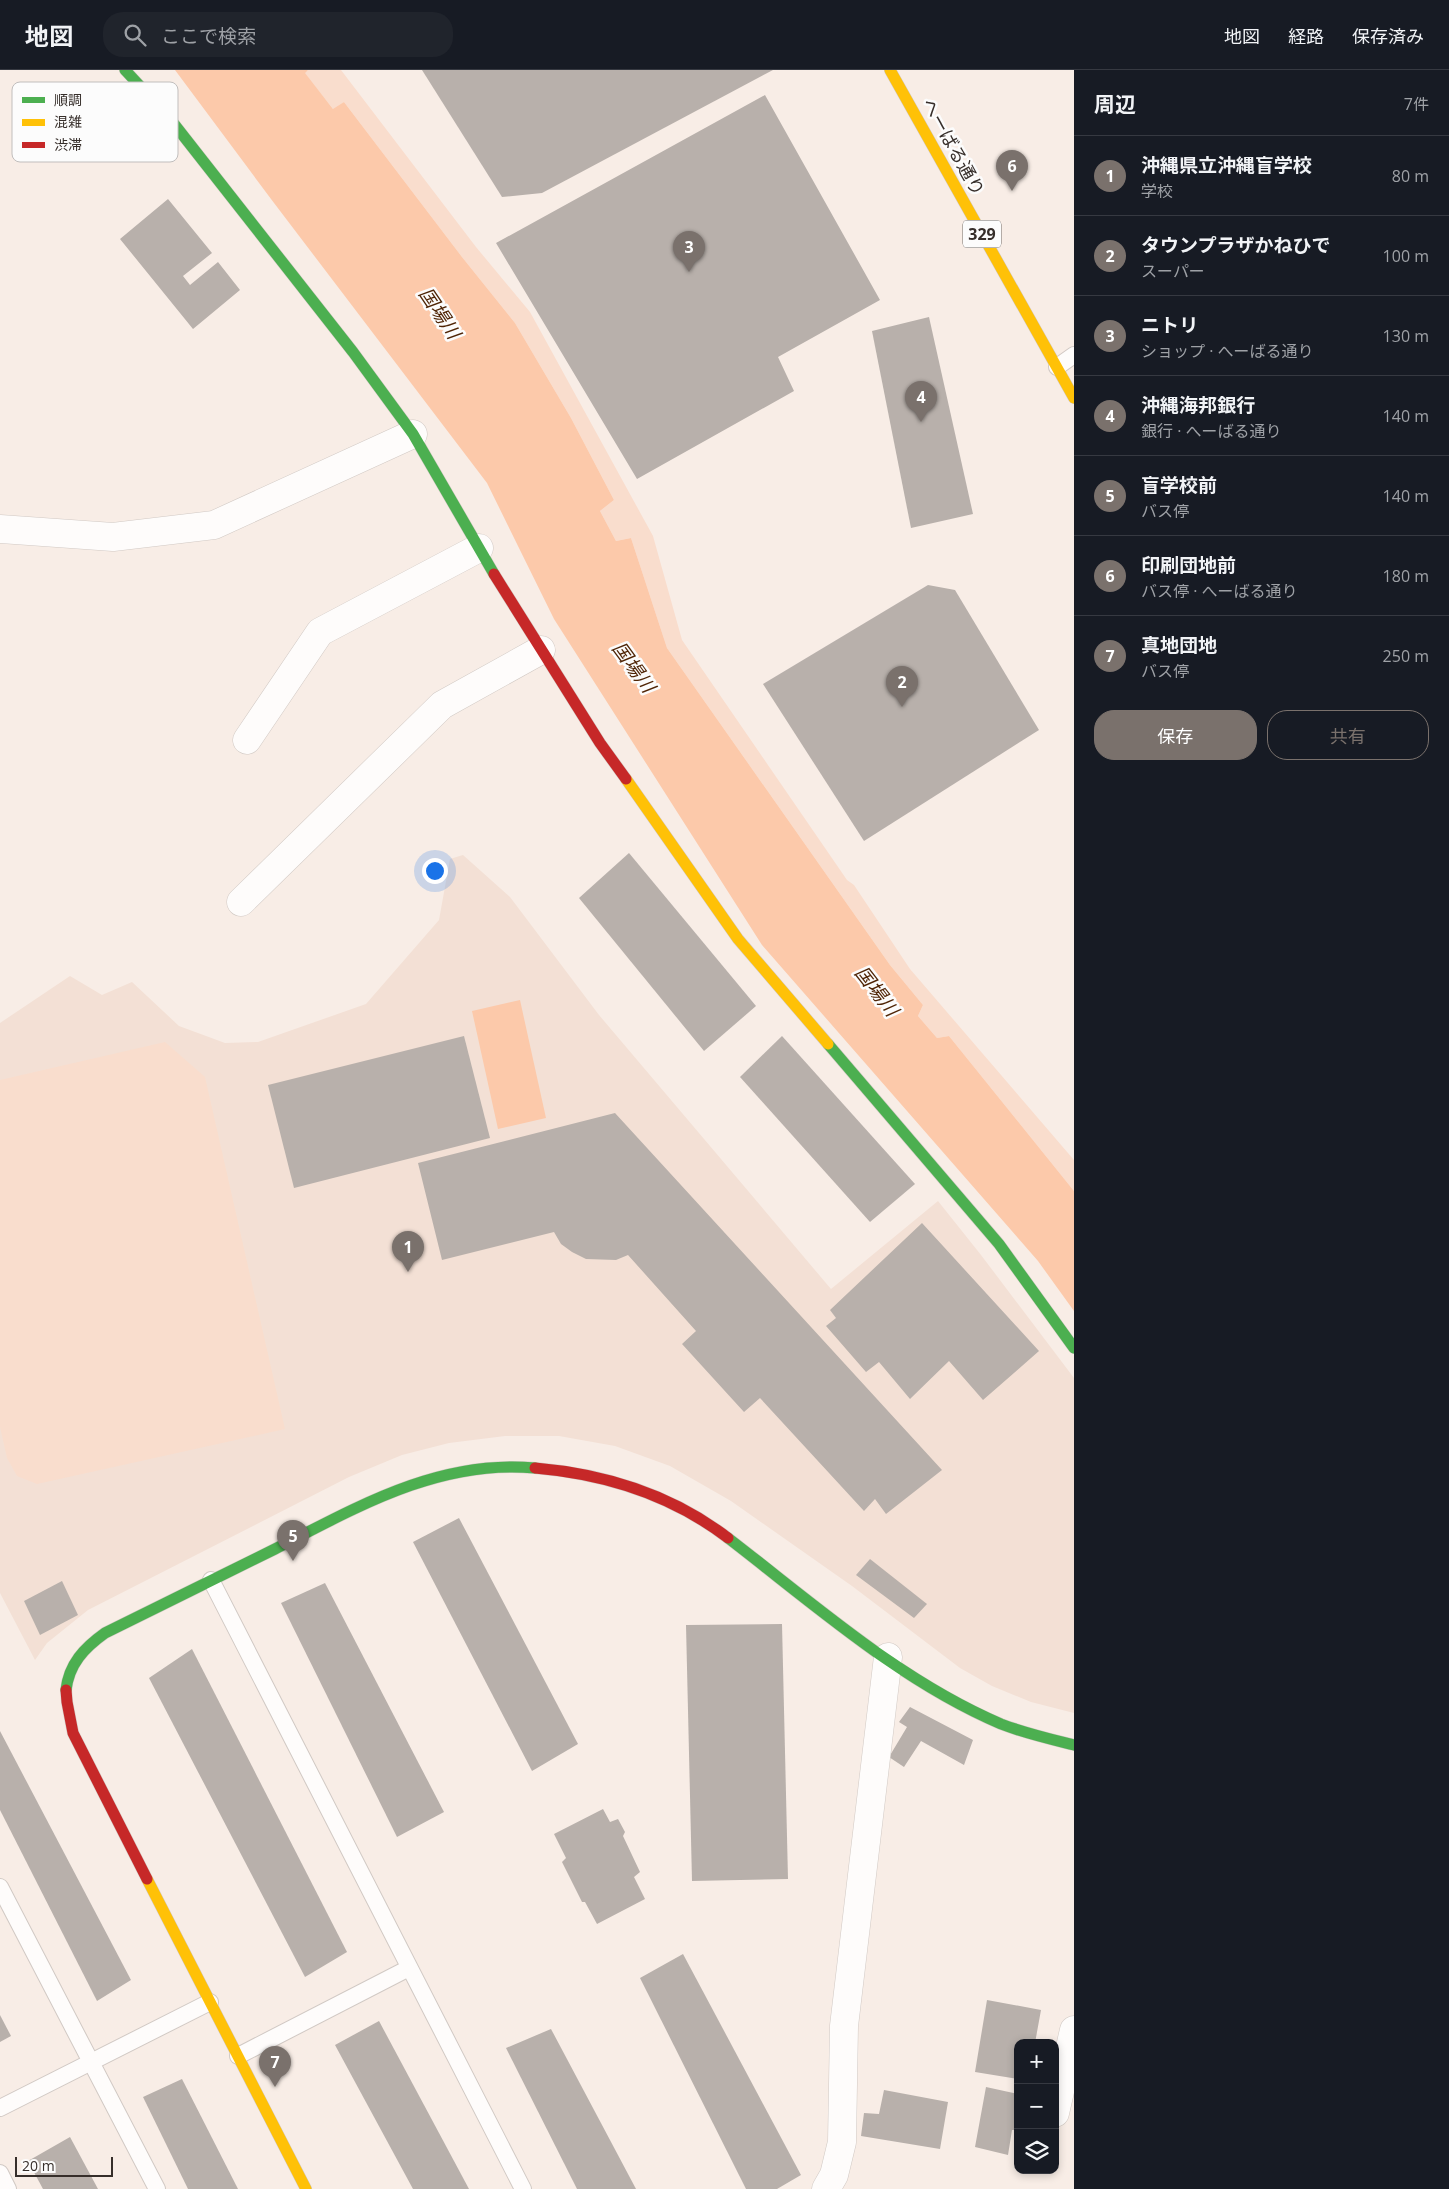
<!DOCTYPE html>
<html lang="ja">
<head>
<meta charset="utf-8">
<style>
	:root { --surface:#171b24; --page:#20242c; --text:#f1f3f6; --muted:#9ea1a6; --line:#363941; --accent:#7a716c }
	body { margin:0; font-family:"Open Sans","Noto Sans JP",sans-serif; background:var(--page); color:var(--text) }
	.controls { position:absolute; right:15px; bottom:15px; display:grid; overflow:hidden; border-radius:10px; box-shadow:0 2px 8px #0003 }
	.controls button { width:45px; height:45px; display:grid; place-items:center; padding:0; border:0; border-bottom:1px solid var(--line); background:var(--surface); color:var(--text); font:25px sans-serif }
	.scale { position:absolute; left:15px; bottom:12px; width:98px; box-sizing:border-box; padding-left:5px; border:2px solid #362e2a; border-top:0; font-size:14px; line-height:18px; white-space:nowrap; color:#362e2a; -webkit-text-stroke:4px #fcfcfc; paint-order:stroke }
	.you { position:absolute; left:434px; top:800px; width:18px; height:18px; margin:-12px; border:4px solid #fff; border-radius:50%; background:#1a73e8; box-shadow:0 0 0 8px #1a73e833 }
	.badge { display:grid; place-items:center; width:32px; height:32px; border-radius:50%; background:var(--accent); color:#fff; font-size:16px; font-weight:700 }
	.pin { position:absolute; translate:-50% -41px; filter:drop-shadow(0 1px 2px #0008) }
	.pin::after { content:''; position:absolute; top:26px; width:18px; height:15px; background:inherit; clip-path:polygon(0 0,100% 0,50% 100%) }
	.list { margin:0; padding:0; list-style:none }
	h2 { display:flex; justify-content:space-between; align-items:center; height:65px; margin:0; padding:0 20px; font-size:21px }
	h2 small { font-size:16px; font-weight:400; color:var(--muted) }
	.list li { display:grid; grid-template-columns:32px 1fr auto; gap:15px; align-items:center; box-sizing:border-box; height:80px; padding:0 20px; border-top:1px solid var(--line) }
	.list b { display:block; font-size:19px; white-space:nowrap }
	.list p { margin:0; font-size:16px; white-space:nowrap; color:var(--muted) }
	.list em { font-size:16px; font-style:normal; color:var(--muted) }
	.actions { display:flex; gap:10px; padding:15px 20px }
	.actions a { flex:1; padding:11px 0; border:1px solid var(--accent); border-radius:20px; text-align:center; font-size:18px; color:var(--accent) }
	.actions .main { background:var(--accent); color:#fff }
	.icon { flex:none; width:28px; height:28px; fill:none; stroke:currentColor; stroke-width:2; stroke-linecap:round; stroke-linejoin:round }
	.map { position:relative; flex:none; width:1074px; height:2119px; overflow:hidden }
	header { display:flex; align-items:center; gap:30px; box-sizing:border-box; height:70px; padding:0 25px; background:var(--surface); border-bottom:1px solid var(--line) }
	header strong { font-size:24px }
	nav { display:flex; gap:28px; margin-inline-start:auto; font-size:18px }
	.search { width:350px; height:45px; background:var(--page); display:flex; align-items:center; gap:12px; box-sizing:border-box; padding:0 18px; border-radius:20px; color:var(--muted); font-size:19px }
	main { display:flex }
	aside { flex:1; background:var(--surface) }
	.map>svg:first-child { display:block }
	.built { fill:#f3e0d5 }
	.green { fill:#f9ddcd }
	.water { fill:#fcc9aa }
	.building { fill:#b8b0ab }
	.lines { fill:none; stroke-linecap:round; stroke-linejoin:round }
	.lane-casing { stroke:#d1c9c4; stroke-width:18 }
	.street-casing { stroke:#d1c9c4; stroke-width:29 }
	.fast-casing { stroke:#d1c9c4; stroke-width:12 }
	.slow-casing { stroke:#d1c9c4; stroke-width:12 }
	.jam-casing { stroke:#d1c9c4; stroke-width:12 }
	.lane { stroke:#fefcfb; stroke-width:16 }
	.street { stroke:#fefcfb; stroke-width:28 }
	.fast { stroke:#4caf50; stroke-width:11 }
	.slow { stroke:#ffc107; stroke-width:11 }
	.jam { stroke:#c62828; stroke-width:11 }
	.labels { text-anchor:middle; stroke-width:5; stroke-linejoin:round; paint-order:stroke }
	.shield { fill:#fcfcfc; stroke:#716c69; stroke-width:1 }
	.shield-label { font-size:16px; font-weight:bold; fill:#362e2a }
	.street-label { font-size:18px; fill:#362e2a; stroke:#fcfcfc }
	.water-label { font-size:19px; font-style:italic; fill:#502506; stroke:#fcfcfc }
	.key { fill:#fcfcfc; stroke:#c1bebd; stroke-width:1 }
	.key-label { font-size:14px; fill:#362e2a }
</style>
</head>
<body>
<header>
<strong>地図</strong>
<div class="search"><svg class="icon" aria-label="search" viewBox="0 0 24 24"><circle cx="10" cy="10" r="6"/><path d="M15 15l6 6"/></svg>ここで検索</div>
<nav><a>地図</a><a>経路</a><a>保存済み</a></nav>
</header>
<main>
<div class="map">
<svg width="1074" height="2119" viewBox="0 0 1074 2119">
	<rect width="100%" height="100%" fill="#f8ede6"/>
	<polygon class="built" points="463,785 510,827 599,945 831,1219 938,1131 981,1185 1074,1308 1074,1643 1031,1632 992,1616 960,1598 852,1516 731,1431 670,1396 615,1376 559,1366 505,1366 449,1373 402,1385 349,1407 88,1540 47,1573 35,1590 0,1523 0,953 70,906 102,925 132,912 179,956 225,973 258,972 366,934 439,850 450,789"/>
	<g class="green">
		<polygon points="308,0 341,0 476,177 530,242 653,466 682,570 847,810 854,815 910,899 1074,1090 1074,1121 949,966 937,968 918,946 923,935 890,895 667,578 631,468 616,471 600,441 614,430 571,348 515,253 462,187 344,32 334,40 304,3"/>
		<polygon points="165,972 205,1007 285,1359 37,1414 17,1406 7,1388 0,1357 0,1010"/>
	</g>
	<g class="water">
		<polygon points="175,0 308,0 305,3 333,39 344,32 462,187 515,253 571,348 614,430 600,441 616,471 631,468 667,578 890,895 923,935 918,946 937,968 949,966 1074,1121 1074,1241 1038,1191 762,875 554,549 487,413 271,129"/>
		<polygon points="520,930 546,1048 498,1059 472,941"/>
	</g>
	<g class="building">
		<polygon points="422,0 773,0 542,123 502,127"/>
		<polygon points="765,25 880,230 778,287 794,321 637,409 496,173"/>
		<polygon points="168,129 212,183 183,206 190,215 218,192 240,220 193,259 120,169"/>
		<polygon points="929,247 973,444 911,458 872,261"/>
		<polygon points="928,515 955,520 1039,660 864,771 763,614"/>
		<polygon points="629,783 756,936 704,981 579,828"/>
		<polygon points="464,966 490,1068 294,1118 268,1015"/>
		<polygon points="782,966 915,1114 870,1152 740,1007"/>
		<polygon points="615,1043 942,1400 886,1444 875,1429 864,1441 760,1328 744,1342 682,1274 696,1261 628,1185 616,1190 586,1189 572,1182 561,1174 554,1162 442,1190 418,1093"/>
		<polygon points="922,1153 1039,1281 983,1330 949,1291 910,1329 879,1292 866,1302 826,1256 836,1248 830,1240"/>
		<polygon points="459,1448 578,1674 532,1701 413,1472"/>
		<polygon points="870,1489 927,1534 914,1548 856,1505"/>
		<polygon points="62,1511 78,1545 40,1565 24,1531"/>
		<polygon points="325,1513 444,1742 397,1767 281,1533"/>
		<polygon points="782,1554 788,1809 692,1811 686,1555"/>
		<polygon points="192,1579 347,1882 305,1907 149,1608"/>
		<polygon points="910,1637 973,1670 964,1695 921,1671 904,1697 889,1687 907,1657 899,1652"/>
		<polygon points="0,1661 131,1910 97,1931 0,1740"/>
		<polygon points="603,1739 610,1752 618,1749 625,1762 623,1766 640,1802 634,1807 645,1829 597,1854 585,1832 582,1832 562,1792 566,1788 554,1764"/>
		<polygon points="683,1884 801,2105 777,2119 746,2119 640,1908"/>
		<polygon points="987,1930 1041,1940 1035,1973 1018,1973 1018,2009 975,2002"/>
		<polygon points="0,1945 11,1966 0,1972"/>
		<polygon points="379,1951 469,2119 413,2119 335,1975"/>
		<polygon points="551,1959 636,2119 577,2119 506,1978"/>
		<polygon points="182,2009 238,2119 188,2119 143,2027"/>
		<polygon points="986,2017 1018,2024 1018,2060 1012,2060 1008,2085 975,2077"/>
		<polygon points="884,2020 948,2032 940,2079 861,2066 864,2043 879,2044"/>
		<polygon points="70,2067 98,2119 43,2119 28,2091"/>
	</g>
	<g class="lines">
		<g class="lane-casing">
			<g id="lane">
				<polyline points="1057,297 1074,285"/>
				<polyline points="211,1510 523,2119"/>
				<polyline points="0,1817 157,2119"/>
				<polyline points="238,1986 409,1898"/>
				<polyline points="0,2038 210,1932"/>
				<polyline points="0,2103 8,2119"/>
			</g>
		</g>
		<g class="street-casing">
			<g id="street">
				<polyline points="0,459 113,467 214,455 413,364"/>
				<polyline points="247,670 320,562 479,478"/>
				<polyline points="241,832 442,635 541,580"/>
				<polyline points="1055,2043 1074,1960"/>
				<polyline points="826,2119 834,2105 842,2072 844,1956 888,1587"/>
			</g>
		</g>
		<g class="fast-casing">
			<g id="fast">
				<polyline points="125,0 167,45 353,282 413,364 494,504"/>
				<polyline points="828,974 999,1174 1074,1278"/>
				<path d="M728,1468c86,66 172,143 273,186 23,9 49,15 73,21"/>
				<path d="M66,1620c3,-26 18,-42 39,-57 57,-28 113,-56 170,-84 82,-42 164,-90 260,-81"/>
			</g>
		</g>
		<g class="slow-casing">
			<g id="slow">
				<polyline points="890,0 1074,328"/>
				<polyline points="626,709 738,869 828,974"/>
				<polyline points="147,1809 306,2119"/>
			</g>
		</g>
		<g class="jam-casing">
			<g id="jam">
				<polyline points="494,504 600,673 626,709"/>
				<path d="M535,1398c70,6 137,27 193,70"/>
				<polyline points="66,1620 67,1632 73,1663 147,1809"/>
			</g>
		</g>
		<use href="#lane" class="lane"/>
		<use href="#street" class="street"/>
		<use href="#fast" class="fast"/>
		<use href="#slow" class="slow"/>
		<use href="#jam" class="jam"/>
	</g>
	<g class="labels">
		<rect class="shield" x="963" y="150.5" width="38" height="27" rx="4"/>
		<g class="shield-label">
			<text x="982" y="170">329</text>
		</g>
		<g class="street-label">
			<text transform="translate(953 77) rotate(61)" y="6">へーばる通り</text>
		</g>
		<g class="water-label">
			<text transform="translate(440 243) rotate(56)" y="7">国場川</text>
			<text transform="translate(634 597) rotate(54)" y="7">国場川</text>
			<text transform="translate(877 921) rotate(52)" y="7">国場川</text>
		</g>
	</g>
	<rect x="12" y="12" width="166" height="80" rx="8" class="key"/>
	<rect x="22" y="27" width="23" height="6" fill="#4caf50"/>
	<rect x="22" y="49" width="23" height="7" fill="#ffc107"/>
	<rect x="22" y="72" width="23" height="6" fill="#c62828"/>
	<g class="key-label">
		<text x="54" y="35">順調</text>
		<text x="54" y="57">混雑</text>
		<text x="54" y="80">渋滞</text>
	</g>
</svg>
<div class="controls">
<button>+</button>
<button>−</button>
<button><svg class="icon" aria-label="layers" viewBox="0 0 24 24"><path d="M12 4l9 5-9 5-9-5zM3 14l9 5 9-5"/></svg></button>
</div>
<div class="scale">20 m</div>
<div class="you"></div>
<div class="pin badge" style="left:408px;top:1202px">1</div>
<div class="pin badge" style="left:902px;top:637px">2</div>
<div class="pin badge" style="left:689px;top:202px">3</div>
<div class="pin badge" style="left:921px;top:352px">4</div>
<div class="pin badge" style="left:293px;top:1491px">5</div>
<div class="pin badge" style="left:1012px;top:121px">6</div>
<div class="pin badge" style="left:275px;top:2017px">7</div>
</div>
<aside>
<h2>周辺<small>7件</small></h2>
<ul class="list">
<li><span class="badge">1</span><div><b>沖縄県立沖縄盲学校</b><p>学校</p></div><em>80 m</em></li>
<li><span class="badge">2</span><div><b>タウンプラザかねひで</b><p>スーパー</p></div><em>100 m</em></li>
<li><span class="badge">3</span><div><b>ニトリ</b><p>ショップ · へーばる通り</p></div><em>130 m</em></li>
<li><span class="badge">4</span><div><b>沖縄海邦銀行</b><p>銀行 · へーばる通り</p></div><em>140 m</em></li>
<li><span class="badge">5</span><div><b>盲学校前</b><p>バス停</p></div><em>140 m</em></li>
<li><span class="badge">6</span><div><b>印刷団地前</b><p>バス停 · へーばる通り</p></div><em>180 m</em></li>
<li><span class="badge">7</span><div><b>真地団地</b><p>バス停</p></div><em>250 m</em></li>
</ul>
<div class="actions"><a class="main">保存</a><a>共有</a></div>
</aside>
</main>
</body>
</html>
